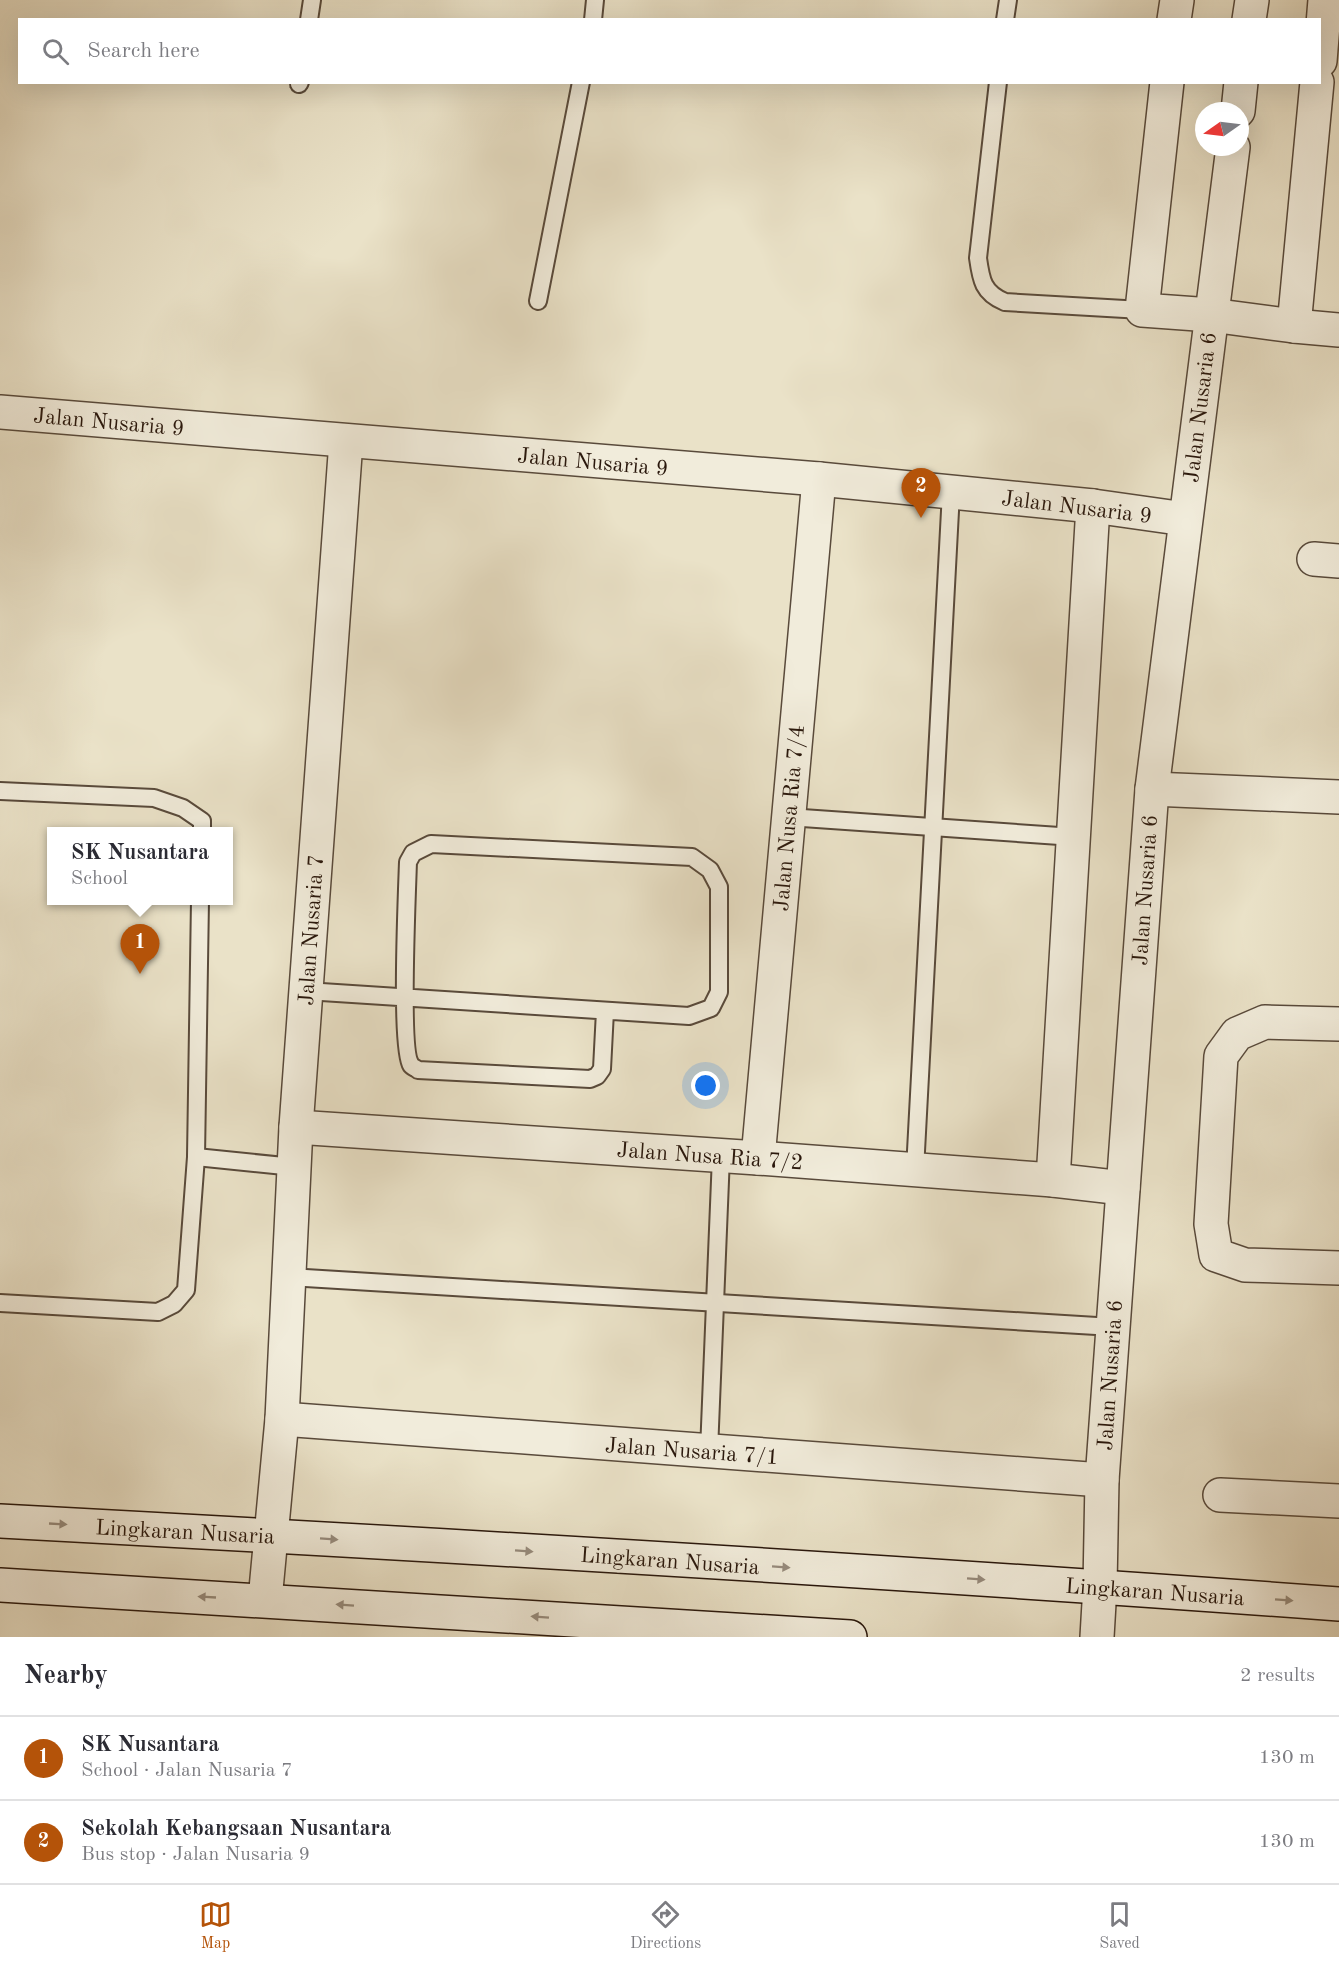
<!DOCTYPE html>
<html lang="en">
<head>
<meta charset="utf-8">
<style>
	:root { --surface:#fff; --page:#f2f2f3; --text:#2b2b33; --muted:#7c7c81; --line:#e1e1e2; --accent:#b45309 }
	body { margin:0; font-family:"Old Standard TT",serif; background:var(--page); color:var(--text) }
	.compass { position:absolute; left:1195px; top:102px; width:54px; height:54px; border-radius:50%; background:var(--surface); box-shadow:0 6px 24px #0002; rotate:256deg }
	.you { position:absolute; left:706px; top:1086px; width:21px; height:21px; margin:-15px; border:4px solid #fff; border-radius:50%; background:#1a73e8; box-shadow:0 0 0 9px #1a73e833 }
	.badge { display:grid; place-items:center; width:39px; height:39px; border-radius:50%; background:var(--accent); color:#fff; font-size:20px; font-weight:700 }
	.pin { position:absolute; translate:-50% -50px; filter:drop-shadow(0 2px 3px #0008) }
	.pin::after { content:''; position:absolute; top:32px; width:21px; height:18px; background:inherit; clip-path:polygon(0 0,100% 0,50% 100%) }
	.popup { position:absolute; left:47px; top:827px; width:186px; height:78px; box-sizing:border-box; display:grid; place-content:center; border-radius:0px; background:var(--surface); filter:drop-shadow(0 2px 4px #0005); font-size:20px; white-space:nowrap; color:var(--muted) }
	.popup b { font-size:22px; color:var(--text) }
	.popup::after { content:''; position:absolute; left:50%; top:100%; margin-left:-12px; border:12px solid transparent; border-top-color:var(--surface) }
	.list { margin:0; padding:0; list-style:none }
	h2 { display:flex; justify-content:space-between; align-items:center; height:78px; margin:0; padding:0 24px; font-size:26px }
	h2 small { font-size:20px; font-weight:400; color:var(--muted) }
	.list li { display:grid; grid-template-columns:39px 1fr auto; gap:18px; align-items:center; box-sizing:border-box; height:84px; padding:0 24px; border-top:2px solid var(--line) }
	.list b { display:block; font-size:22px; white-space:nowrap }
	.list p { margin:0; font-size:20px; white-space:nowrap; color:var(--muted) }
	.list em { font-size:20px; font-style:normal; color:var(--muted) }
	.icon { flex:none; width:33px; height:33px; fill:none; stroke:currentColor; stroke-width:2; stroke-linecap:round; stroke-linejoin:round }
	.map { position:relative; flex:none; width:1339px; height:1637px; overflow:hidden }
	.search { position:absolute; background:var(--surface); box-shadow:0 6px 24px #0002; left:18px; right:18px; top:18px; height:66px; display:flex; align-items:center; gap:15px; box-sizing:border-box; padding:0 21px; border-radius:0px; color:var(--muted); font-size:22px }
	.sheet { height:246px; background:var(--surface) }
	nav { display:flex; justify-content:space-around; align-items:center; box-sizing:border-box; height:84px; border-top:2px solid var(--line); background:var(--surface); font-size:16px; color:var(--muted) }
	nav a { display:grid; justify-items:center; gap:3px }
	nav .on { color:var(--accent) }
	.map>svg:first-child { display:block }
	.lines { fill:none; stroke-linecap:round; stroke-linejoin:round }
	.lane-casing { stroke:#594a3b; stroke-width:20 }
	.street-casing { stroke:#594a3b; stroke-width:36 }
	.secondary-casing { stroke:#29170c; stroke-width:36 }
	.lane { stroke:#f1ecdb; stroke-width:16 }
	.street { stroke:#f1ecdb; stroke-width:33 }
	.secondary { stroke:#f1ecdb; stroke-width:33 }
	.oneway { fill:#978c7e }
	.labels { text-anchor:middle; stroke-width:5; stroke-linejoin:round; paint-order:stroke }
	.street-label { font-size:22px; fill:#29170c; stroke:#f1ecdb }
</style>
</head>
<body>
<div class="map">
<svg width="1339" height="1637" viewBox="0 0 1339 1637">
	<rect width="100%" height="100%" fill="#eae2c8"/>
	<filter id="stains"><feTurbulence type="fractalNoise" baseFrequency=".00333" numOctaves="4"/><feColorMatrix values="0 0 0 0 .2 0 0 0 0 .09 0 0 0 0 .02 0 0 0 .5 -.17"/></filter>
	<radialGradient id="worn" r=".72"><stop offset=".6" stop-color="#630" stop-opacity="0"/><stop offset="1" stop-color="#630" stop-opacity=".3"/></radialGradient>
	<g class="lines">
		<g class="lane-casing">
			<g id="lane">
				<polyline points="309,20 312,0"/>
				<polyline points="593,20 595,0"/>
				<polyline points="1005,20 1008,0"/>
				<path d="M998,82l-20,176c3,22 5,35 27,44l137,8"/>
				<polyline points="299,84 300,82"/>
				<polyline points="538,301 581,82"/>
				<polyline points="0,791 154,798 183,808 202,821 202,832"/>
				<polyline points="788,817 1074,837"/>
				<path d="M306,991l383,25 22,-8 8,-16v-105l-9,-17 -18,-13 -261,-13 -18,9 -5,9c-1,29 -8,188 3,203 1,2 5,3 7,5l172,9 7,-3 5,-7 3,-58"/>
				<polyline points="196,1157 294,1167"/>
				<polyline points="915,1170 951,492"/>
				<polyline points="289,1277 1113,1327"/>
				<polyline points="0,1303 158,1312 174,1304 186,1290 196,1157 200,900"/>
				<polyline points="709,1451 721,1156"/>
			</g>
		</g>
		<g class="street-casing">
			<g id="street">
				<polyline points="1174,20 1177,0"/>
				<polyline points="1249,20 1252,0"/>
				<polyline points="1320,61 1325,0"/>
				<polyline points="1167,82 1142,310 1211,315 1294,326 1339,330"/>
				<polyline points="1238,111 1241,82"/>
				<polyline points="1294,326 1317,82"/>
				<polyline points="0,412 819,479 1093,506 1185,519"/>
				<polyline points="1314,559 1339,561"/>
				<polyline points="1152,789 1339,797"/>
				<polyline points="1339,1024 1265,1022 1237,1034 1221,1056 1211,1224 1216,1255 1245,1265 1339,1268"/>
				<polyline points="296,1127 758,1158 1053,1180 1123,1188"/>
				<polyline points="758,1158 819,479"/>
				<polyline points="1053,1180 1093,506"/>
				<polyline points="282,1419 1102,1480"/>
				<polyline points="1220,1495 1339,1501"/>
				<polyline points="265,1600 282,1419 296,1127 346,441"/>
				<polyline points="1097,1637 1100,1586 1102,1480 1152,789 1233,147"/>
			</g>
		</g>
		<g class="secondary-casing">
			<g id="secondary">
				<path d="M0,1521c447,24 893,50 1339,83"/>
				<polyline points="0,1585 850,1637"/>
			</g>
		</g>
		<use href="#lane" class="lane"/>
		<use href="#street" class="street"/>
		<use href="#secondary" class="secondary"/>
	</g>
	<defs><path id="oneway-solid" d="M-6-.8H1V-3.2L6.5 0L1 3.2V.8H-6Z" transform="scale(1.5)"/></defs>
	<g class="oneway">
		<use href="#oneway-solid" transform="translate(58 1524) rotate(3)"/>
		<use href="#oneway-solid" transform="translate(329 1539) rotate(4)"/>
		<use href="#oneway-solid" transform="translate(524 1551) rotate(4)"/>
		<use href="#oneway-solid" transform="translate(781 1567) rotate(4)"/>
		<use href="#oneway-solid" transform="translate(976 1579) rotate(4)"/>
		<use href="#oneway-solid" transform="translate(207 1597) rotate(-177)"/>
		<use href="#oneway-solid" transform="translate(1284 1600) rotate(4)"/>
		<use href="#oneway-solid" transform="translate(345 1605) rotate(-176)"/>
		<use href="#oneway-solid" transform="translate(540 1617) rotate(-176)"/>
	</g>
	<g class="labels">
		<g class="street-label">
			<text transform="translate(1199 407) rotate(-83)" y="8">Jalan Nusaria 6</text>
			<text transform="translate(109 421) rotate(5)" y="8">Jalan Nusaria 9</text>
			<text transform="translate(593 461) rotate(5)" y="8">Jalan Nusaria 9</text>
			<text transform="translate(1077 506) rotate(7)" y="8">Jalan Nusaria 9</text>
			<text transform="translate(788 818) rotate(-85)" y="8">Jalan Nusa Ria 7/4</text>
			<text transform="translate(1144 890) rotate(-86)" y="8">Jalan Nusaria 6</text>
			<text transform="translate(310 930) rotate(-86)" y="8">Jalan Nusaria 7</text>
			<text transform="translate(710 1155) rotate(4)" y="8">Jalan Nusa Ria 7/2</text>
			<text transform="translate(1109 1375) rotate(-86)" y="8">Jalan Nusaria 6</text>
			<text transform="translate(692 1450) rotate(4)" y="8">Jalan Nusaria 7/1</text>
			<text transform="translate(185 1531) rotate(3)" y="8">Lingkaran Nusaria</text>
			<text transform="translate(670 1560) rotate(4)" y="8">Lingkaran Nusaria</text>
			<text transform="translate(1155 1591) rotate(4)" y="8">Lingkaran Nusaria</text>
		</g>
	</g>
	<rect width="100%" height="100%" filter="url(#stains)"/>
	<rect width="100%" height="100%" fill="url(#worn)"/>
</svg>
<svg class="compass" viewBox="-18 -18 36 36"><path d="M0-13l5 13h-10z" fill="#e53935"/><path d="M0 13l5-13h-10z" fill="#7c7c81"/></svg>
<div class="you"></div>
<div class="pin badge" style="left:140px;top:974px">1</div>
<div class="popup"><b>SK Nusantara</b>School</div>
<div class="pin badge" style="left:921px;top:518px">2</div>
<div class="search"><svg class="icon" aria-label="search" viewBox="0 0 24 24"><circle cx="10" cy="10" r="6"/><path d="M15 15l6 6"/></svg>Search here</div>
</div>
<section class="sheet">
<h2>Nearby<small>2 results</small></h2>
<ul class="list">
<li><span class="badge">1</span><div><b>SK Nusantara</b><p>School · Jalan Nusaria 7</p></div><em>130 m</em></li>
<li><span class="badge">2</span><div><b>Sekolah Kebangsaan Nusantara</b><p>Bus stop · Jalan Nusaria 9</p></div><em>130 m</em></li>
</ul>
</section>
<nav>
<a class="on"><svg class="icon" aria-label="map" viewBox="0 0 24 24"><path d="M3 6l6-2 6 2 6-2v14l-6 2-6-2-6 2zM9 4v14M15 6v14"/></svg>Map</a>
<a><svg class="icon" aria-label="directions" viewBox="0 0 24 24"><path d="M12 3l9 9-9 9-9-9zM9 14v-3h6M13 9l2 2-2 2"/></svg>Directions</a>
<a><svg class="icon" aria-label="saved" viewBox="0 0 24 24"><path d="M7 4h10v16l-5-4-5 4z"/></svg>Saved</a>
</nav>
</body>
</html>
